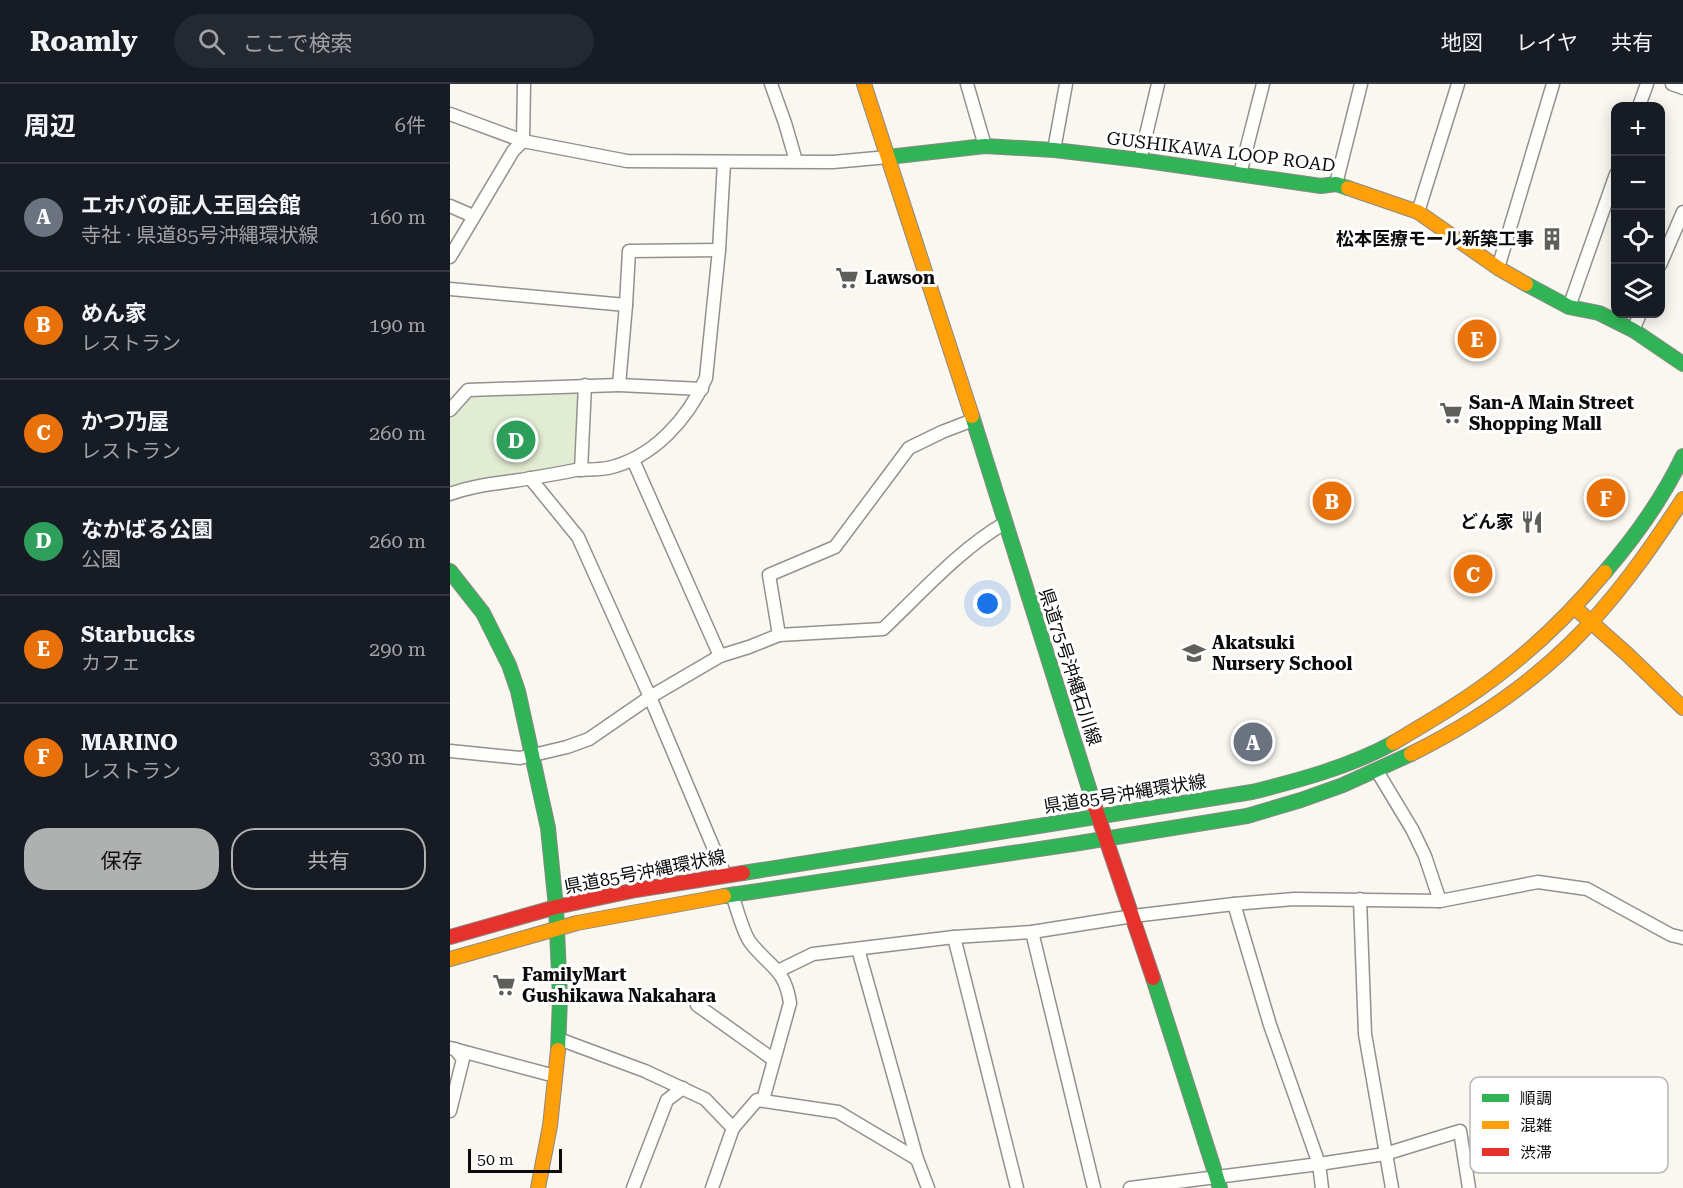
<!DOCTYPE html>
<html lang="ja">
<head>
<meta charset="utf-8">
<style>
	:root { --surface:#171b24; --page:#242831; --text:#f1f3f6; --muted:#9ea1a6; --line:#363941; --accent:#afb0b0 }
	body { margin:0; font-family:"Roboto Serif","Noto Sans JP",serif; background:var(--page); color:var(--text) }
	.controls { position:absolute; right:18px; top:18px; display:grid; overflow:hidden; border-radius:12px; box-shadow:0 3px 15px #0003 }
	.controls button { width:54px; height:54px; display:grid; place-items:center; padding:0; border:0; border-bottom:2px solid var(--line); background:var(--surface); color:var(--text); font:30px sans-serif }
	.scale { position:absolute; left:18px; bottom:15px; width:94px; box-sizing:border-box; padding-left:6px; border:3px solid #0b0b0b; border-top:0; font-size:16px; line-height:21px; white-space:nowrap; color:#0b0b0b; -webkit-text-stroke:4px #fff; paint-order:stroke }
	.you { position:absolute; left:538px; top:520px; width:21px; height:21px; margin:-15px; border:4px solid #fff; border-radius:50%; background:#1a73e8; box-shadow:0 0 0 9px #1a73e833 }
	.badge { display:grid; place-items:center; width:39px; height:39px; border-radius:50%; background:var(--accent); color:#fff; font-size:20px; font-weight:700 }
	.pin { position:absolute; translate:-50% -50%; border:3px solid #fff; box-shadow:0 2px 6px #0006 }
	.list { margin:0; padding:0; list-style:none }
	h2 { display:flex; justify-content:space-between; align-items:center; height:78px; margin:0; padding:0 24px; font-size:26px }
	h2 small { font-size:20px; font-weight:400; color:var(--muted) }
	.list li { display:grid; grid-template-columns:39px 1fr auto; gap:18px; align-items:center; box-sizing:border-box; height:108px; padding:0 24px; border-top:2px solid var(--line) }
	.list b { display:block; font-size:22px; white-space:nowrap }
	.list p { margin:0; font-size:20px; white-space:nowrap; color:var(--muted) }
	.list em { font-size:20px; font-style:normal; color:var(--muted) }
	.actions { display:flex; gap:12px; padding:18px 24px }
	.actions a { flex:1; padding:14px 0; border:2px solid var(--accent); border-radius:24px; text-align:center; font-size:21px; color:var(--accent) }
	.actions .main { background:var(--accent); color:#111 }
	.icon { flex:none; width:33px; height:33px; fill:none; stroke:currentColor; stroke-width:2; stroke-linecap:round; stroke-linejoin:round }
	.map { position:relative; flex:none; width:1233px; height:1104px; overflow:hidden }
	header { display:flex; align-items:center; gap:36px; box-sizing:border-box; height:84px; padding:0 30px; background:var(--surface); border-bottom:2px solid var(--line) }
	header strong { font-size:28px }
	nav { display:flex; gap:33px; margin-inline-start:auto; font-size:21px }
	.search { width:420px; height:54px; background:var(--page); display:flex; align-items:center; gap:15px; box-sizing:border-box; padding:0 21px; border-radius:33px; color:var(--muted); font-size:22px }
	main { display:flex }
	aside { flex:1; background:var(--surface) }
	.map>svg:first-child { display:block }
	.green { fill:#e2ecd2 }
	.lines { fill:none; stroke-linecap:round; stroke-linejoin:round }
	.street-casing { stroke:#92918e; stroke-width:15 }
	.fast-casing { stroke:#898885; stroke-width:16 }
	.slow-casing { stroke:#898885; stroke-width:16 }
	.jam-casing { stroke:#898885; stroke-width:16 }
	.street { stroke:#fefefd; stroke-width:12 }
	.fast { stroke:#30b455; stroke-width:14 }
	.slow { stroke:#ff9f0a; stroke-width:14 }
	.jam { stroke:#e5322d; stroke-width:14 }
	.labels { text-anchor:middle; stroke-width:6; stroke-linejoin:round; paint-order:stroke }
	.street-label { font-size:18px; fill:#0b0b0b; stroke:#fff }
	.poi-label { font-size:18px; font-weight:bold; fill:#0b0b0b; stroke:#fff; text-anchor:start }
	.key { fill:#fff; stroke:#b6b6b6; stroke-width:1.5 }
	.key-label { font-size:16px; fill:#0b0b0b }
</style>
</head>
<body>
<header>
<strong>Roamly</strong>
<div class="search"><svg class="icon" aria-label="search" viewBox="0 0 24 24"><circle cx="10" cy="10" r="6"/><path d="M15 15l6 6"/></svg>ここで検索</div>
<nav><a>地図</a><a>レイヤ</a><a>共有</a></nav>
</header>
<main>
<aside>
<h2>周辺<small>6件</small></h2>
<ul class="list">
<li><span class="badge" style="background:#6b7280">A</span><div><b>エホバの証人王国会館</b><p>寺社 · 県道85号沖縄環状線</p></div><em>160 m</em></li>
<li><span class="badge" style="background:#e8710a">B</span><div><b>めん家</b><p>レストラン</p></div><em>190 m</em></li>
<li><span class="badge" style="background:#e8710a">C</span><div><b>かつ乃屋</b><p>レストラン</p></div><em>260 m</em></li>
<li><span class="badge" style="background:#2e9e5b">D</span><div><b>なかばる公園</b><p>公園</p></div><em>260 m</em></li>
<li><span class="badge" style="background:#e8710a">E</span><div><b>Starbucks</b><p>カフェ</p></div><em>290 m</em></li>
<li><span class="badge" style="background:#e8710a">F</span><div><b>MARINO</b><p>レストラン</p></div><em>330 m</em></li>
</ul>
<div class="actions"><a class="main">保存</a><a>共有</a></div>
</aside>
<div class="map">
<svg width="1233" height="1104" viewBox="0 0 1233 1104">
	<rect width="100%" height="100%" fill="#f9f7f0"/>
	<polygon class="green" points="135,301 131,386 0,410 0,326 18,306"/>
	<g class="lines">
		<g class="street-casing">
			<g id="street">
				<polyline points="321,0 335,39 346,77"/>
				<polyline points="517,0 535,62"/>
				<polyline points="1222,0 1233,4"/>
				<polyline points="1189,22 1197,0"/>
				<polyline points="0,30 73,57 177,77 383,78 438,73"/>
				<polyline points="604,66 616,0"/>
				<polyline points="690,76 708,0"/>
				<polyline points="790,90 813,0"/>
				<polyline points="886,100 911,0"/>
				<polyline points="0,122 23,132"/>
				<polyline points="968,128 1008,0"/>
				<polyline points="0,173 63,67 73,57 74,0"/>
				<polyline points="1210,181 1233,128"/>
				<polyline points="1048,184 1103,0"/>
				<polyline points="0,205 176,221"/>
				<polyline points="1119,223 1166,90"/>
				<polyline points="1183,246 1190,230"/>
				<polyline points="169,301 252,305"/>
				<polyline points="0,326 18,306 169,301 176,221 179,167 269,166"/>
				<polyline points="183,376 270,572"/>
				<polyline points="131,386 135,301"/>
				<polyline points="80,394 128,453 200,613 275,791"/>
				<path d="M0,410c21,-8 41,-10 63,-13 21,-3 42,-7 63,-11 11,-1 22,0 32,-2 45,-10 80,-49 98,-90l13,-128 5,-88"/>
				<polyline points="329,551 319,491 385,463 459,364 492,348 523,336"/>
				<path d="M0,667l70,7 47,-11 22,-8 61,-42 70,-41 29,-9 30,-12 104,-6c37,-35 78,-81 122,-106"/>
				<polyline points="927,687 962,745 975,772 990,817"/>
				<path d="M282,810c4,12 11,39 18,48 19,25 35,26 40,61l-27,97"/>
				<polyline points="910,815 915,950 942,1104"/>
				<polyline points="784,820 820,941 869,1080 872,1104"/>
				<polyline points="582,848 644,1104"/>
				<polyline points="504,853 567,1104"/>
				<polyline points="408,865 467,1075 478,1104"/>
				<polyline points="328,887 363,870 504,853 582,848 683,832 784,820 844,815 990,817 1088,798 1137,805 1221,851 1233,854"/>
				<polyline points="247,921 324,976"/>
				<polyline points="109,955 195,987 255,1015 283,1044"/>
				<polyline points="0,964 105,992"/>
				<polyline points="0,1027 13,975 5,965"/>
				<polyline points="183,1104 217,1016 233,1004"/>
				<polyline points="262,1104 283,1044 307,1016 388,1028 467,1075"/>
				<polyline points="680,1104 869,1080 935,1070 1010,1047 1019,1104"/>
			</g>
		</g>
		<g class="fast-casing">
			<g id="fast">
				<polyline points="438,73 535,62 604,66 690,76 871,102 886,100 898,104"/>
				<polyline points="1076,200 1119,223 1149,229 1183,246 1233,280"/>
				<polyline points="522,332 643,717"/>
				<polyline points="0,487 33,529 59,581 68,607 98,744 106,823 110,914 108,966"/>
				<path d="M1155,488c30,-35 58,-74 78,-116"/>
				<path d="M293,789l509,-81c48,-12 97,-25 141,-49"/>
				<polyline points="274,812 623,760 797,732 851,716 893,701 961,670"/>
				<polyline points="703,894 770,1104"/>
			</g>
		</g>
		<g class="slow-casing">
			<g id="slow">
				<polyline points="414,0 522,332"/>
				<polyline points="898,104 968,128 1048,184 1076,200"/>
				<polyline points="1124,523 1177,570 1233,624"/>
				<path d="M943,659c37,-22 75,-44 109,-71 38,-29 72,-63 103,-100"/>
				<path d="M961,670c58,-29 113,-65 159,-110 44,-43 80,-94 113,-145"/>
				<polyline points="0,875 127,839 274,812"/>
				<polyline points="88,1104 100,1042 108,966"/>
			</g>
		</g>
		<g class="jam-casing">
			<g id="jam">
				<polyline points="643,717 703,894"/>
				<polyline points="0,853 106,823 186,806 293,789"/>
			</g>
		</g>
		<use href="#street" class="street"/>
		<use href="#fast" class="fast"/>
		<use href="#slow" class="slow"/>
		<use href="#jam" class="jam"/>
	</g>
	<defs>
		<g id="building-bare" transform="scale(1.8)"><path d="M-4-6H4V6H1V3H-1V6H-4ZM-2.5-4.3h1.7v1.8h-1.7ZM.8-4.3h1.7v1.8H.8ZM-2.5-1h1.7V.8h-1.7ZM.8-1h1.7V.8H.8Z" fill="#5e5e5b" stroke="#fff" stroke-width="2.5" paint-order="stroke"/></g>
		<g id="supermarket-bare" transform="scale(1.8)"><path d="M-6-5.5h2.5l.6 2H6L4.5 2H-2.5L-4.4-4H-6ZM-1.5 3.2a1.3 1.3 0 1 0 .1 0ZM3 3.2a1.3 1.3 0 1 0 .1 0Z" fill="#5e5e5b" stroke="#fff" stroke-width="2.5" paint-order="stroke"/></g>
		<g id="restaurant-bare" transform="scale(1.8)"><path d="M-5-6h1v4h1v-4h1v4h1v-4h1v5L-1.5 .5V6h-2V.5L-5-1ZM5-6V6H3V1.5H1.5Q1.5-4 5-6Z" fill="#5e5e5b" stroke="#fff" stroke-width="2.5" paint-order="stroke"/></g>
		<g id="school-bare" transform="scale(1.8)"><path d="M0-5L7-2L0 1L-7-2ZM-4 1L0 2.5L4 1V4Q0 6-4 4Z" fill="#5e5e5b" stroke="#fff" stroke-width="2.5" paint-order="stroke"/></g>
	</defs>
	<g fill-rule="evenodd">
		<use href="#building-bare" x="1102" y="155"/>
		<use href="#supermarket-bare" x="397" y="194"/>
		<use href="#supermarket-bare" x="1001" y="329"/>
		<use href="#restaurant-bare" x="1082" y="438"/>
		<use href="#school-bare" x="744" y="569"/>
		<use href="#supermarket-bare" x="54" y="901"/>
	</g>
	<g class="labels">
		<g class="street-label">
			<text transform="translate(771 68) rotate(7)" y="6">GUSHIKAWA LOOP ROAD</text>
			<text transform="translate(620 583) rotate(72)" y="6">県道75号沖縄石川線</text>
			<text transform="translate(675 710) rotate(-9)" y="6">県道85号沖縄環状線</text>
			<text transform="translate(195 788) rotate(-11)" y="6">県道85号沖縄環状線</text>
		</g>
		<g class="poi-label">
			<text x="1084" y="161" text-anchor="end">松本医療モール新築工事</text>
			<text x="415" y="200">Lawson</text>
			<text x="1019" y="325">San-A Main Street<tspan x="1019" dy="21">Shopping Mall</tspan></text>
			<text x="1064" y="444" text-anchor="end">どん家</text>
			<text x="762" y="565">Akatsuki<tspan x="762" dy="21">Nursery School</tspan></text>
			<text x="72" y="897">FamilyMart<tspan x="72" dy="21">Gushikawa Nakahara</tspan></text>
		</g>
	</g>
	<rect x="1020" y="993" width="198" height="96" rx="9" class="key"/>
	<rect x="1032" y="1010" width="27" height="8" fill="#30b455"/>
	<rect x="1032" y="1037" width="27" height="8" fill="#ff9f0a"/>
	<rect x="1032" y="1064" width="27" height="8" fill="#e5322d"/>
	<g class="key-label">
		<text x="1070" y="1020">順調</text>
		<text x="1070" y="1047">混雑</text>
		<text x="1070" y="1074">渋滞</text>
	</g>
</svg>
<div class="controls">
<button>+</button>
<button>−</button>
<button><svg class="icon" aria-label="locate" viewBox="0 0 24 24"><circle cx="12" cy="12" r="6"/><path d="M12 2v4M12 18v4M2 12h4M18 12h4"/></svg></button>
<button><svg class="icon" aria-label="layers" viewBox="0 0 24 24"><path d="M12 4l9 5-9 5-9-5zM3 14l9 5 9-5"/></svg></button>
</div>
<div class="scale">50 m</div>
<div class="you"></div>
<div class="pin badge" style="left:803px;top:658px;background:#6b7280">A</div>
<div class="pin badge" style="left:882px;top:417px;background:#e8710a">B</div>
<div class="pin badge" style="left:1023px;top:490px;background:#e8710a">C</div>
<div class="pin badge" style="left:66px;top:356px;background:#2e9e5b">D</div>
<div class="pin badge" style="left:1027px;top:255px;background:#e8710a">E</div>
<div class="pin badge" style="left:1156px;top:414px;background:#e8710a">F</div>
</div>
</main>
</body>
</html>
